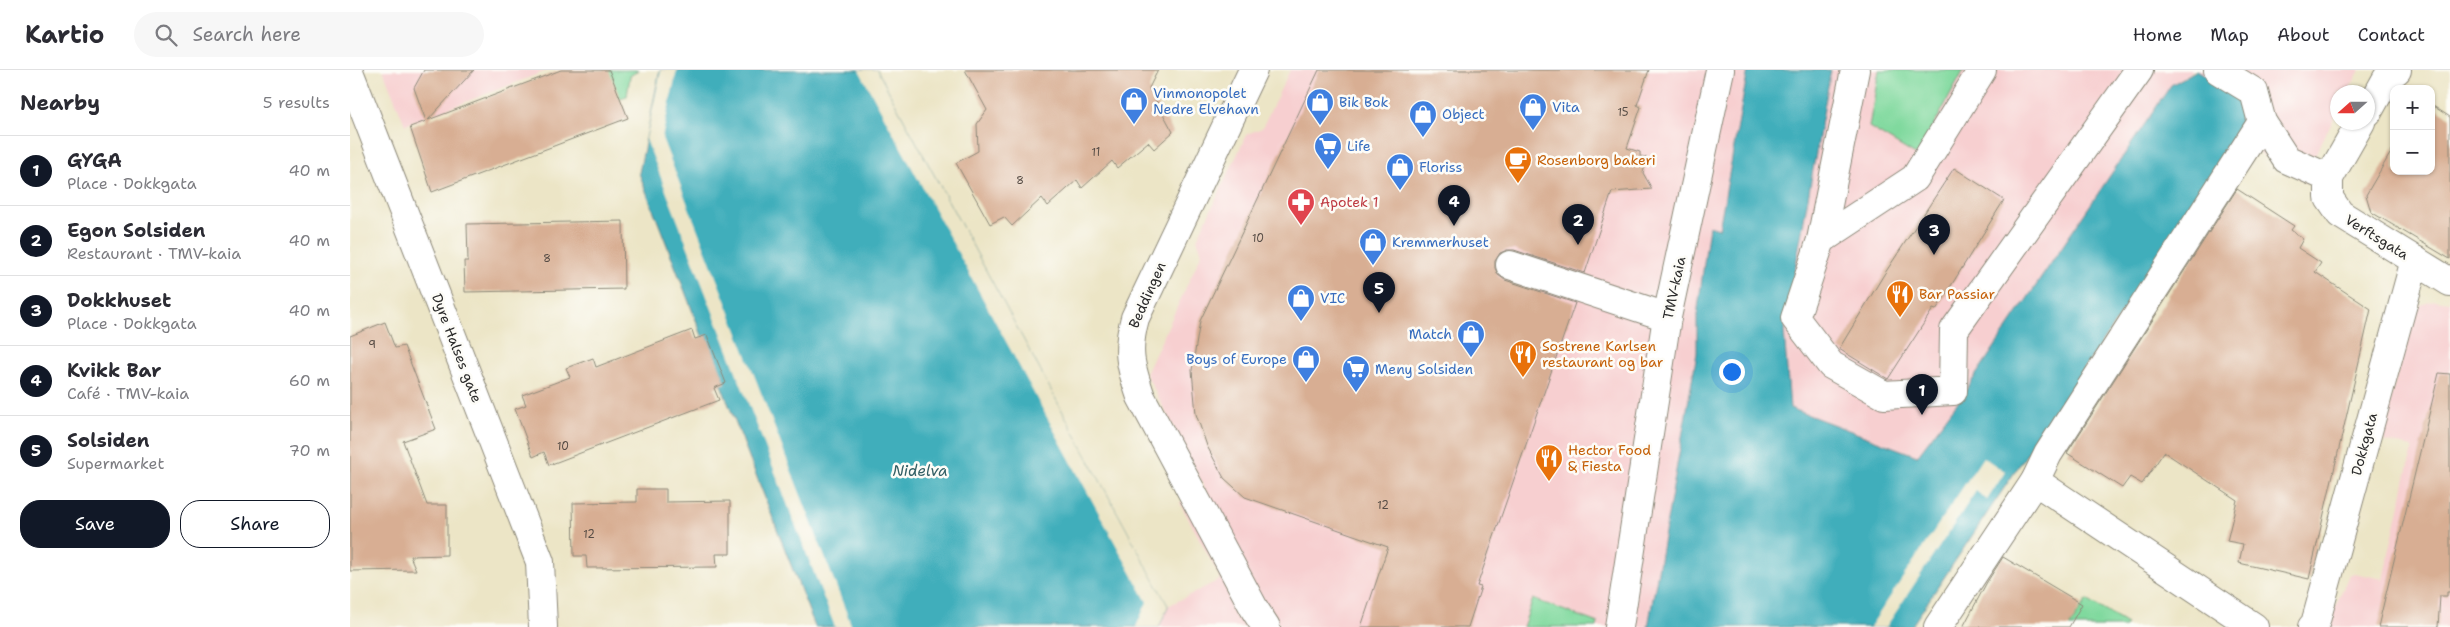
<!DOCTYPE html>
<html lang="en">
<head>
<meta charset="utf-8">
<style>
	:root { --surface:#fff; --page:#f7f7f7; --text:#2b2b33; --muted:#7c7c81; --line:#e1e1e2; --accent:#111827 }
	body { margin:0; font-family:"Shantell Sans",sans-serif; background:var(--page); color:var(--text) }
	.controls { position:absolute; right:15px; top:15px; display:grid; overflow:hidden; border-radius:10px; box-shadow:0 1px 4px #0004 }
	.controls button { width:45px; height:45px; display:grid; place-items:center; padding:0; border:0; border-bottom:1px solid var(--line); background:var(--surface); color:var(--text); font:25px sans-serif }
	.compass { position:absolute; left:1980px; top:15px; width:45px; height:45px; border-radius:50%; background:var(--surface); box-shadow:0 1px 4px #0004; rotate:249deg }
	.you { position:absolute; left:1381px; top:301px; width:18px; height:18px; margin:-12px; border:4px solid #fff; border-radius:50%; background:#1a73e8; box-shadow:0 0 0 8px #1a73e833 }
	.badge { display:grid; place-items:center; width:32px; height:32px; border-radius:50%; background:var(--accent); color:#fff; font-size:16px; font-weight:700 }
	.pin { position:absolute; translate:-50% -41px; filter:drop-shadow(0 1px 2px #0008) }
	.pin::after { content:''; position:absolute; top:26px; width:18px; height:15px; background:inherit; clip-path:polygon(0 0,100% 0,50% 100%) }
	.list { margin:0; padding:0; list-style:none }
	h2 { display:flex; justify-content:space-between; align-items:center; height:65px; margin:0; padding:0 20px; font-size:21px }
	h2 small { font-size:16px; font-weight:400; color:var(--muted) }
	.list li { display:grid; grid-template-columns:32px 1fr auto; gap:15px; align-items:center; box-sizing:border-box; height:70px; padding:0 20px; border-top:1px solid var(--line) }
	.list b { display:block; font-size:19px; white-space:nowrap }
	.list p { margin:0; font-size:16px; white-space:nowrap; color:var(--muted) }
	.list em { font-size:16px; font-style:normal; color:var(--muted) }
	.actions { display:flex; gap:10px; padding:15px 20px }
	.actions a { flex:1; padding:11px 0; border:1px solid var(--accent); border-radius:20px; text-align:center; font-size:18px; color:var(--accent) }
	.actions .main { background:var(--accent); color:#fff }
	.icon { flex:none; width:28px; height:28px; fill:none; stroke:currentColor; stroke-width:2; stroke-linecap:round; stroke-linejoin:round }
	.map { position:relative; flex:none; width:2100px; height:557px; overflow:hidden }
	header { display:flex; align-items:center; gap:30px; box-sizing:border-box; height:70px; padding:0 25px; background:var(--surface); border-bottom:1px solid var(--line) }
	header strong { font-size:24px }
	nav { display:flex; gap:28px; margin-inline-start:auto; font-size:18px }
	.search { width:350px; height:45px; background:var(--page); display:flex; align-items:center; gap:12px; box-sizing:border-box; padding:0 18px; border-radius:28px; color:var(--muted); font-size:19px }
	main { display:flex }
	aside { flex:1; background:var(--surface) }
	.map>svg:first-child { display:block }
	.built { fill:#f7cfd0 }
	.green { fill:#80d99e; stroke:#568264 }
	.water { fill:#3faebb; stroke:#356c73 }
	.pier { fill:#ece5c6 }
	.building { fill:#d8ae93 }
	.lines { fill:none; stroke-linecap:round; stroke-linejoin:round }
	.street-casing { stroke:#8c8878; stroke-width:30 }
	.street { stroke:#fff; stroke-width:28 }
	.labels { text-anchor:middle; stroke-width:5; stroke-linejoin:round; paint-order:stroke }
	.number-label { font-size:11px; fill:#564c45 }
	.shop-label { font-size:14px; fill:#366cbe; stroke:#fdfcf7; text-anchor:start }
	.food-label { font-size:14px; fill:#c56008; stroke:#fdfcf7; text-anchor:start }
	.health-label { font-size:14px; fill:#be3a42; stroke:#fdfcf7; text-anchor:start }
	.street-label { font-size:14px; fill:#2b2b2b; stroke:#fdfcf7 }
	.water-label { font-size:15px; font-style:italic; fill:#335f65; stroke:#fdfcf7 }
</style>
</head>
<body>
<header>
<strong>Kartio</strong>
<div class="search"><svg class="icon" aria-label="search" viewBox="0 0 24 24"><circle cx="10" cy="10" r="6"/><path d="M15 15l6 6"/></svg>Search here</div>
<nav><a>Home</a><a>Map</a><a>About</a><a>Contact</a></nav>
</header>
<main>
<aside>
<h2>Nearby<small>5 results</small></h2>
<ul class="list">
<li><span class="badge">1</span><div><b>GYGA</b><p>Place · Dokkgata</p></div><em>40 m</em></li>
<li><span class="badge">2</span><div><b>Egon Solsiden</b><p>Restaurant · TMV-kaia</p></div><em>40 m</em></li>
<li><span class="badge">3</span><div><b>Dokkhuset</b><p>Place · Dokkgata</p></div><em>40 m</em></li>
<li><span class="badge">4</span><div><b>Kvikk Bar</b><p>Café · TMV-kaia</p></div><em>60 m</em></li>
<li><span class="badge">5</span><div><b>Solsiden</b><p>Supermarket</p></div><em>70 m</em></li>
</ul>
<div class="actions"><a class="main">Save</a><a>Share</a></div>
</aside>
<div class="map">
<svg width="2100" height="557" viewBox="0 0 2100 557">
	<rect width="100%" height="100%" fill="#fdfcf7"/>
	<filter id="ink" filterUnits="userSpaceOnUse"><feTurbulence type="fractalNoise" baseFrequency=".02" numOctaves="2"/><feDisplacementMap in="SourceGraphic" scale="10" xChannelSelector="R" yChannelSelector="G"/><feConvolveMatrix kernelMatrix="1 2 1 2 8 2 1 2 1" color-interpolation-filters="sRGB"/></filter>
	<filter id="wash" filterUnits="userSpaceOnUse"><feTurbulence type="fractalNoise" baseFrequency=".0096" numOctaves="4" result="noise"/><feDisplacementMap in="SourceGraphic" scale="20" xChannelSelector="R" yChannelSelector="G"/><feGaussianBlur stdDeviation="1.12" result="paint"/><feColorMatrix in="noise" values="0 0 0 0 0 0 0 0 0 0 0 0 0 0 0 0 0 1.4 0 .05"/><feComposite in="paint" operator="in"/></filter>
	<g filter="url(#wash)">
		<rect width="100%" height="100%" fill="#ece5c6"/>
		<g class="built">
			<polygon points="33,0 199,0 55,55"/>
			<polygon points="940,0 1844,0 1821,15 1607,333 1568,386 1440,338 1347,247 1347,282 1298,557 809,557 818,536 871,509 830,433 856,421 796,304 852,183 847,169 897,64 912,58"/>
			<polygon points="1847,0 2010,0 1998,22 1988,22 1987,43 1959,96 1957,113 1888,69 1887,24"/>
			<polygon points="2085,230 2100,232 2100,557 1976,557 1999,505 2004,503 2033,509 2063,377 2036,372 2032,366 2060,249 2071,235"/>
		</g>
		<g class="green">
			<polygon points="243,0 289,0 280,6 277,26 259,32"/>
			<polygon points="1529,0 1614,0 1567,86 1519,57"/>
			<polygon points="1183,529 1248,553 1247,557 1173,557"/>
			<polygon points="1737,530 1777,554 1775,557 1719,557"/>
		</g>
		<g class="water">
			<polygon points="310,0 527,0 814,529 818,536 809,557 465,557 289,103"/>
			<polygon points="1398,0 1481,0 1434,261 1440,338 1567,386 1607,333 1821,15 1847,0 1887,24 1893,34 1888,69 1561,557 1298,557 1347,283 1347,246 1359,156 1369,159"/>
		</g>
		<g class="pier">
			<polygon points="311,0 327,0 312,68 502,557 485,557 296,69"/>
			<polygon points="509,0 527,0 818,536 809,557 786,557 797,532"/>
			<polygon points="1633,387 1655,402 1637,430 1626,421 1536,557 1520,557"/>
		</g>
		<g id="blocks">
			<g class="building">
				<polygon points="74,0 124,0 78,50 211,0 259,0 278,48 82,122 60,57 76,51 64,18"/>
				<polygon points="615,0 808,0 799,18 823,62 804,79 798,72 767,98 762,91 732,118 727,110 698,136 692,128 662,156 654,147 640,154 606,93 628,81 627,54 637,40"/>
				<polygon points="969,0 1299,0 1287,35 1291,37 1277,78 1290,82 1290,86 1297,88 1293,103 1302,119 1262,122 1235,203 1164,180 1157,180 1150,183 1145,191 1145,198 1148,205 1155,210 1225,233 1127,516 1131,517 1118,557 1011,557 1038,477 895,427 874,408 857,376 846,344 842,300 850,251"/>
				<polygon points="2083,36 2100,47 2100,189 2021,142 2016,125 2044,77 2044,101 2081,101"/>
				<polygon points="1604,98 1654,130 1586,240 1583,239 1538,309 1489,279 1533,206"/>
				<polygon points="1887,119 1944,156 1941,160 1953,169 1948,178 1971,193 1965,202 2021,239 1959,509 1889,493 1893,474 1877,471 1887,430 1814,382 1792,414 1780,407 1772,418 1717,383"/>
				<polygon points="273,151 274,219 115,222 114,191 118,191 117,154"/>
				<polygon points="35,252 45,278 54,276 86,359 53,371 77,435 97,435 97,485 60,486 66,500 0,501 0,266"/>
				<polygon points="342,260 345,269 357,265 376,313 364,318 369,330 199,395 194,382 183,387 165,339 176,335 172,325 220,307 216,298 243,288 246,297"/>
				<polygon points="2089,303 2100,304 2100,522 2097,522 2097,526 2090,526 2088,557 2028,557"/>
				<polygon points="287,419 316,419 316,432 380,431 380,484 366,484 367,497 237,498 236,486 224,486 223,433 287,432"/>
				<polygon points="1653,487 1732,534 1719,557 1613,557 1637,512"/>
			</g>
		</g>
	</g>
	<g filter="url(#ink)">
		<use href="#blocks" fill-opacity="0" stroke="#8c8878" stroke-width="1"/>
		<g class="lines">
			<g class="street-casing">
				<g id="street">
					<path d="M903,0l-118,248c-9,33 -5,47 6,79l114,213 11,17"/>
					<polyline points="1505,0 1471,170 1445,248 1481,295 1534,325 1603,321 1604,260 1789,0"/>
					<polyline points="1868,0 1904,22 1912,52 1936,89 1979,108"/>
					<polyline points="0,4 190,492 193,557"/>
					<polyline points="2018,42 2037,8 2047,0"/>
					<polyline points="2011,52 1979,108 1979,128 1990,144 2100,212"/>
					<polyline points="1471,170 1565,108 1632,0"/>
					<polyline points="1160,195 1317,247"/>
					<polyline points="1685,411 1904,557"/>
					<polyline points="1269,557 1317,247 1370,0"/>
					<polyline points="1588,557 1685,411 1698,384 1912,52"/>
					<polyline points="1962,557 1965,554 2065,190"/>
				</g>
			</g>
			<use href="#street" class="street"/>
		</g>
	</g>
	<defs>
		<g id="shop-pin" transform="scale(1.4375)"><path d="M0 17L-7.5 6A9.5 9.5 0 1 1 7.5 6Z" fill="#3f7fe0" stroke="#fdfcf7"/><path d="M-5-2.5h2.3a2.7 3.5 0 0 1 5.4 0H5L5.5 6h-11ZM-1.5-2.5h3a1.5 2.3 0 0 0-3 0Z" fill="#fff"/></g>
		<g id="supermarket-pin" transform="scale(1.4375)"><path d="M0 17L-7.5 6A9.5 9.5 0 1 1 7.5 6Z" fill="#3f7fe0" stroke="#fdfcf7"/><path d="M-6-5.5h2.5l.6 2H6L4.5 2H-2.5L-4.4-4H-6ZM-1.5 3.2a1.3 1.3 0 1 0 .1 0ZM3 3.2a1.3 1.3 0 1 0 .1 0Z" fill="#fff"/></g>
		<g id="cafe-pin" transform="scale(1.4375)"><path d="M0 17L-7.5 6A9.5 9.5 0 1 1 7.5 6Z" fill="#e8710a" stroke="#fdfcf7"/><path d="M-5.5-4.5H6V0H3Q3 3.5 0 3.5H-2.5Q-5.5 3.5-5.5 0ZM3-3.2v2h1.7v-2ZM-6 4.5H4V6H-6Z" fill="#fff"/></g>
		<g id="pharmacy-pin" transform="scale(1.4375)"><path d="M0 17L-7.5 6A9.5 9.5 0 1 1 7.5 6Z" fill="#e0444e" stroke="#fdfcf7"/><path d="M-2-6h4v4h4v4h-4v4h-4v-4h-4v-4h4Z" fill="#fff"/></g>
		<g id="restaurant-pin" transform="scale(1.4375)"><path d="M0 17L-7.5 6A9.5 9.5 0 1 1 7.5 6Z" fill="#e8710a" stroke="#fdfcf7"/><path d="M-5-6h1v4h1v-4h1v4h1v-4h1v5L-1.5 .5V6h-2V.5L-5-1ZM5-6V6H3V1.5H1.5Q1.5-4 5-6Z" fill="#fff"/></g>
	</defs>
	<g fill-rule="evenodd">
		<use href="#shop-pin" x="784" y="31"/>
		<use href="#shop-pin" x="970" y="32"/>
		<use href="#shop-pin" x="1183" y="37"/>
		<use href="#shop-pin" x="1073" y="44"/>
		<use href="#supermarket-pin" x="978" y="76"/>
		<use href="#cafe-pin" x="1168" y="90"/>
		<use href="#shop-pin" x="1050" y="97"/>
		<use href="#pharmacy-pin" x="951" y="132"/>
		<use href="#shop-pin" x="1023" y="172"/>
		<use href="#restaurant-pin" x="1550" y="224"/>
		<use href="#shop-pin" x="951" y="228"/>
		<use href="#shop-pin" x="1121" y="264"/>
		<use href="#restaurant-pin" x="1173" y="284"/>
		<use href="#shop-pin" x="956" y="289"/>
		<use href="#supermarket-pin" x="1006" y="299"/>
		<use href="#restaurant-pin" x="1199" y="388"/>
	</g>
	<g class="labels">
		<g class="number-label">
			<text x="1273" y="46">15</text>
			<text x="746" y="86">11</text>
			<text x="670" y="114">8</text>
			<text x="908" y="172">10</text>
			<text x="197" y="192">8</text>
			<text x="22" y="278">9</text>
			<text x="213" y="380">10</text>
			<text x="1033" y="439">12</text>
			<text x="239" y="468">12</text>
		</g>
		<g class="shop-label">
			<text x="803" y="28">Vinmonopolet<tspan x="803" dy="16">Nedre Elvehavn</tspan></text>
			<text x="989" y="37">Bik Bok</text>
			<text x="1202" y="42">Vita</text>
			<text x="1092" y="49">Object</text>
			<text x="997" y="81">Life</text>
			<text x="1069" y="102">Floriss</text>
			<text x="1042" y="177">Kremmerhuset</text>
			<text x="970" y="233">VIC</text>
			<text x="1102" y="269" text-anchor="end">Match</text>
			<text x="937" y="294" text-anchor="end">Boys of Europe</text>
			<text x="1025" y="304">Meny Solsiden</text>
		</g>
		<g class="food-label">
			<text x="1187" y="95">Rosenborg bakeri</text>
			<text x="1569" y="229">Bar Passiar</text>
			<text x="1192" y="281">Sostrene Karlsen<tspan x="1192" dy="16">restaurant og bar</tspan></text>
			<text x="1218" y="385">Hector Food<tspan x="1218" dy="16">&amp; Fiesta</tspan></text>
		</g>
		<g class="health-label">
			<text x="970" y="137">Apotek 1</text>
		</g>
		<g class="street-label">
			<text transform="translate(2027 167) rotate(32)" y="5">Verftsgata</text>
			<text transform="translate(1324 218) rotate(-78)" y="5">TMV-kaia</text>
			<text transform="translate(797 225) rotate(-66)" y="5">Beddingen</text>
			<text transform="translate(107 278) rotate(69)" y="5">Dyre Halses gate</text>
			<text transform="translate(2014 374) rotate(-75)" y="5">Dokkgata</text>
		</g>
		<g class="water-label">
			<text x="570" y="406">Nidelva</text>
		</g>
	</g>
</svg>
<div class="controls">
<button>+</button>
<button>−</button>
</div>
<svg class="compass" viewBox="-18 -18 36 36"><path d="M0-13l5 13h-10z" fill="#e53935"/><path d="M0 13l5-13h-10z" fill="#7c7c81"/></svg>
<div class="you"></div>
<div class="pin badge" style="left:1572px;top:345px">1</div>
<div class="pin badge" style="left:1228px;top:175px">2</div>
<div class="pin badge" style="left:1584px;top:185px">3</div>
<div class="pin badge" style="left:1104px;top:156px">4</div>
<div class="pin badge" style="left:1029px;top:243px">5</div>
</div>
</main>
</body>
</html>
